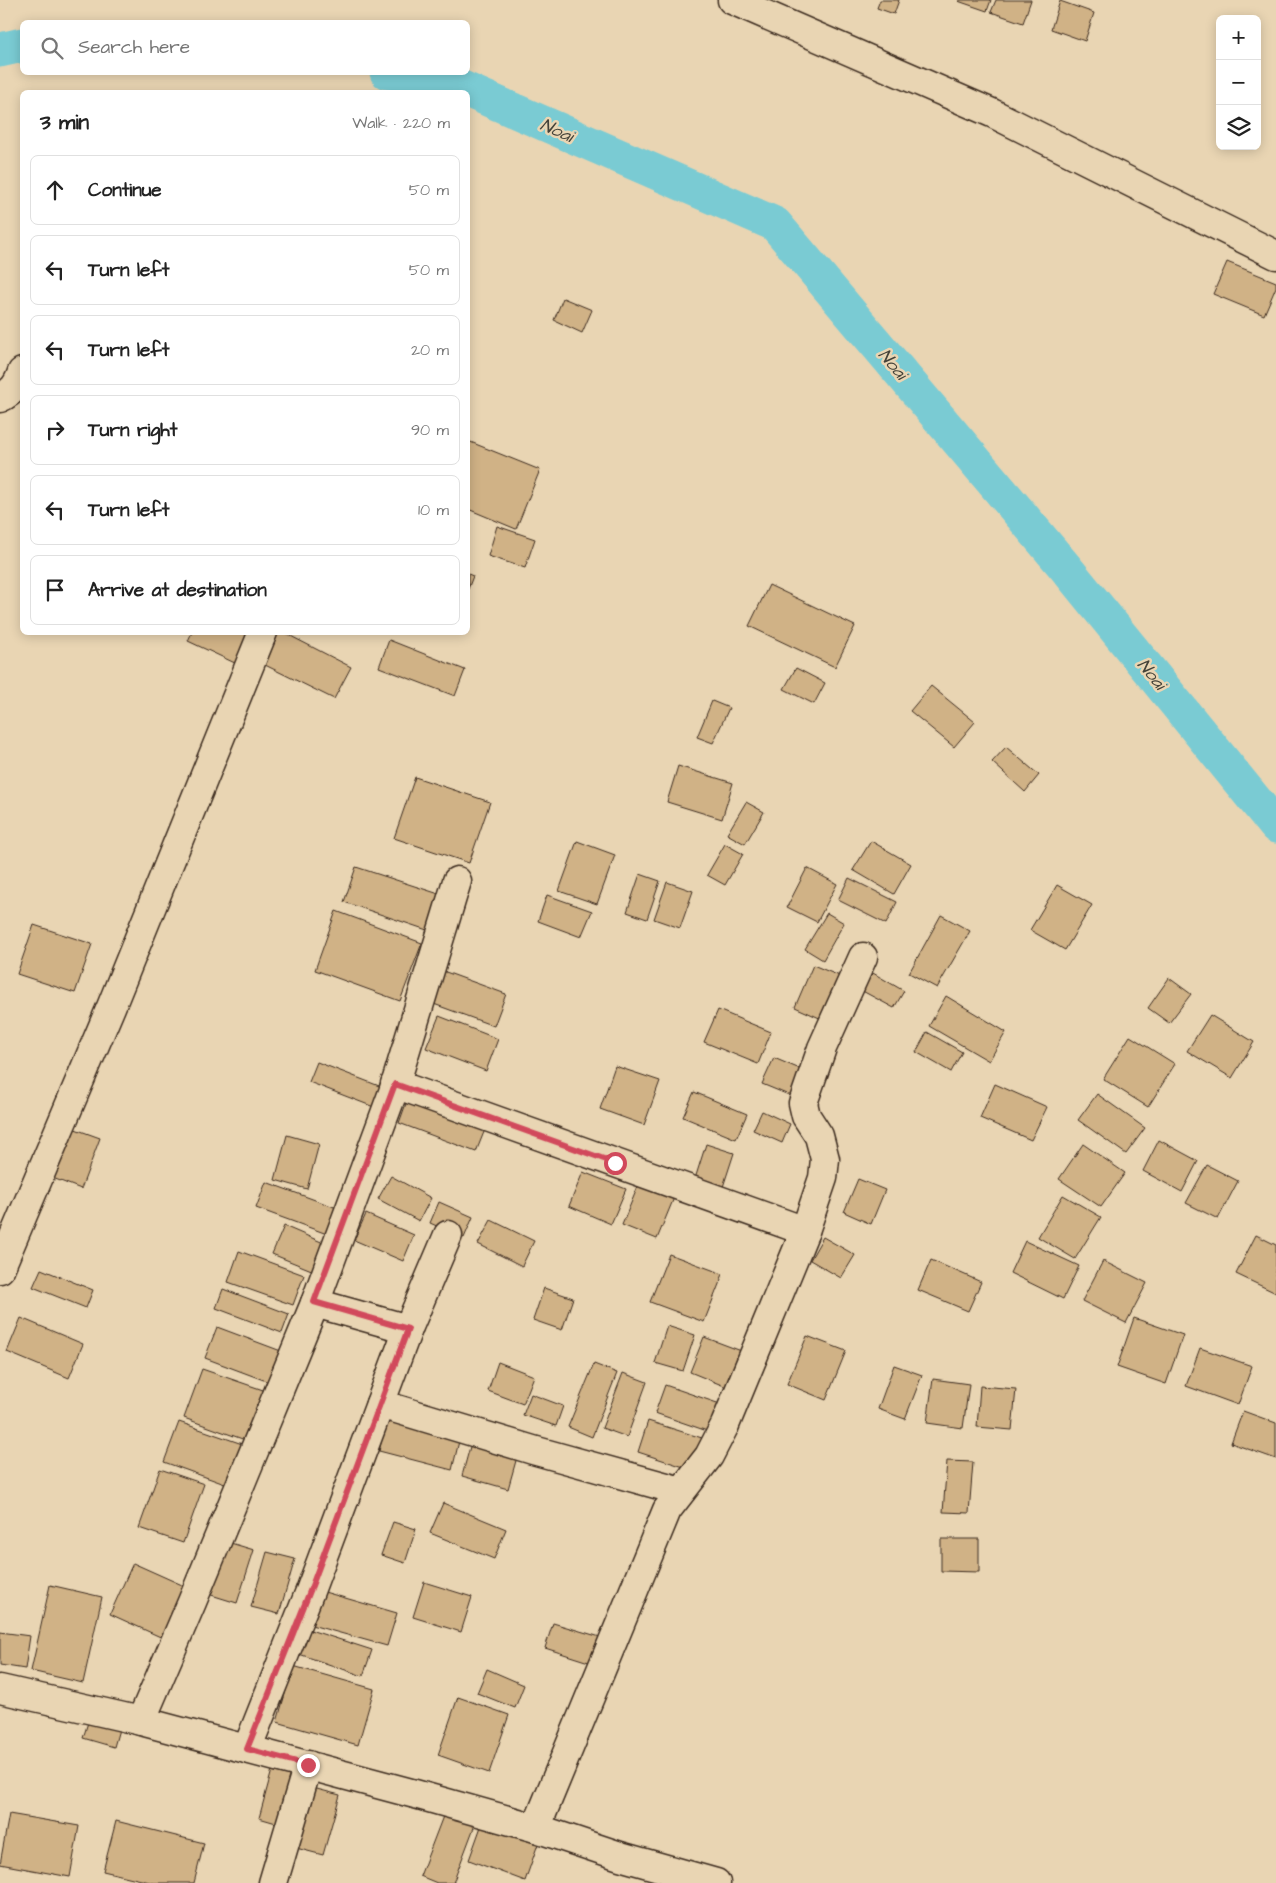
<!DOCTYPE html>
<html lang="en">
<head>
<meta charset="utf-8">
<style>
	:root { --surface:#fff; --page:#f2f2f2; --text:#222; --muted:#767676; --line:#e0e0e0 }
	body { margin:0; font-family:"Architects Daughter",sans-serif; background:var(--page); color:var(--text) }
	.controls { position:absolute; right:15px; top:15px; display:grid; overflow:hidden; border-radius:8px; box-shadow:0 2px 12px #0003 }
	.controls button { width:45px; height:45px; display:grid; place-items:center; padding:0; border:0; border-bottom:1px solid var(--line); background:var(--surface); color:var(--text); font:25px sans-serif }
	.stop { position:absolute; width:15px; height:15px; margin:-11px; border:4px solid #d1495b; border-radius:50%; background:#fff }
	.stop.end { background:#d1495b; border-color:#fff; box-shadow:0 1px 5px #0008 }
	.list { margin:0; padding:0; list-style:none }
	h2 { display:flex; justify-content:space-between; align-items:center; height:65px; margin:0; padding:0 20px; font-size:21px }
	h2 small { font-size:16px; font-weight:400; color:var(--muted) }
	.list li { display:grid; grid-template-columns:32px 1fr auto; gap:15px; align-items:center; box-sizing:border-box; height:70px; margin:0 10px 10px; padding:0 10px; border:1px solid var(--line); border-radius:8px }
	.list b { display:block; font-size:19px; white-space:nowrap }
	.list em { font-size:16px; font-style:normal; color:var(--muted) }
	.icon { flex:none; width:28px; height:28px; fill:none; stroke:currentColor; stroke-width:2; stroke-linecap:round; stroke-linejoin:round }
	.map { position:relative; flex:none; width:1276px; height:1883px; overflow:hidden }
	.search { position:absolute; background:var(--surface); box-shadow:0 2px 12px #0003; left:20px; top:20px; width:450px; height:55px; display:flex; align-items:center; gap:12px; box-sizing:border-box; padding:0 18px; border-radius:8px; color:var(--muted); font-size:19px }
	.panel { position:absolute; background:var(--surface); box-shadow:0 2px 12px #0003; left:20px; top:90px; width:450px; height:545px; border-radius:8px }
	.map>svg:first-child { display:block }
	.lines { fill:none; stroke-linecap:round; stroke-linejoin:round }
	.canal { stroke:#7acbd3; stroke-width:35 }
	.building { fill:#d0b286; stroke:#3b2a1e }
	.minor-casing { stroke:#3b2a1e; stroke-width:31 }
	.minor { stroke:#e9d5b3; stroke-width:28 }
	.route { stroke:#d1495b; stroke-width:6 }
	.labels { text-anchor:middle; stroke-width:5; stroke-linejoin:round; paint-order:stroke }
	.water-label { font-size:18px; font-style:italic; fill:#444239; stroke:#e9d5b3 }
</style>
</head>
<body>
<div class="map">
<svg width="1276" height="1883" viewBox="0 0 1276 1883">
	<rect width="100%" height="100%" fill="#e9d5b3"/>
	<filter id="ink" filterUnits="userSpaceOnUse"><feTurbulence type="fractalNoise" baseFrequency=".02" numOctaves="2"/><feDisplacementMap in="SourceGraphic" scale="10" xChannelSelector="R" yChannelSelector="G"/><feConvolveMatrix kernelMatrix="1 2 1 2 8 2 1 2 1" color-interpolation-filters="sRGB"/></filter>
	<g filter="url(#ink)">
		<g class="lines">
			<g class="canal">
				<polyline points="0,50 22,45"/>
				<polyline points="387,72 444,80 775,224 1065,567 1276,826"/>
			</g>
		</g>
		<g class="building">
			<polygon points="880,0 899,0 894,14 877,8"/>
			<polygon points="959,0 991,0 987,11 958,1"/>
			<polygon points="996,0 1031,0 1023,23 991,12"/>
			<polygon points="1060,1 1094,13 1085,41 1051,29"/>
			<polygon points="1227,262 1276,282 1276,287 1264,315 1213,294"/>
			<polygon points="563,298 592,310 582,333 554,320"/>
			<polygon points="468,441 540,470 516,529 468,509"/>
			<polygon points="497,526 535,539 525,568 488,556"/>
			<polygon points="468,574 473,576 468,589"/>
			<polygon points="769,585 855,626 835,667 749,626"/>
			<polygon points="192,632 252,632 237,664 188,641"/>
			<polygon points="274,632 283,632 351,667 334,699 259,662"/>
			<polygon points="389,640 465,670 455,696 379,667"/>
			<polygon points="796,668 825,683 814,704 784,689"/>
			<polygon points="931,686 975,722 954,747 910,711"/>
			<polygon points="712,701 729,708 713,743 697,737"/>
			<polygon points="1006,747 1039,775 1025,792 992,762"/>
			<polygon points="678,766 733,783 722,819 667,802"/>
			<polygon points="415,777 490,802 469,863 394,838"/>
			<polygon points="746,802 764,812 745,844 727,834"/>
			<polygon points="577,841 615,855 597,904 559,891"/>
			<polygon points="871,841 911,864 894,894 853,870"/>
			<polygon points="725,844 743,854 725,885 707,875"/>
			<polygon points="356,867 439,894 427,930 344,902"/>
			<polygon points="807,868 837,884 817,922 787,907"/>
			<polygon points="640,874 660,881 647,919 627,912"/>
			<polygon points="849,878 897,902 886,924 838,900"/>
			<polygon points="667,882 693,891 680,928 654,919"/>
			<polygon points="1057,885 1092,905 1065,950 1030,930"/>
			<polygon points="547,895 592,911 581,937 538,921"/>
			<polygon points="336,911 422,943 400,1001 315,970"/>
			<polygon points="827,913 844,923 823,960 805,949"/>
			<polygon points="941,915 970,931 937,988 909,973"/>
			<polygon points="34,925 92,944 75,993 17,974"/>
			<polygon points="813,965 842,977 824,1020 795,1007"/>
			<polygon points="866,969 904,991 894,1008 855,987"/>
			<polygon points="443,971 506,994 494,1026 431,1003"/>
			<polygon points="1169,978 1191,994 1169,1023 1148,1008"/>
			<polygon points="946,996 1006,1032 989,1061 929,1026"/>
			<polygon points="718,1010 771,1032 758,1064 704,1042"/>
			<polygon points="1210,1015 1254,1042 1232,1078 1187,1051"/>
			<polygon points="439,1016 498,1039 486,1071 426,1048"/>
			<polygon points="927,1032 962,1052 951,1072 916,1052"/>
			<polygon points="1130,1036 1175,1064 1148,1107 1103,1079"/>
			<polygon points="774,1058 807,1072 796,1098 762,1084"/>
			<polygon points="317,1062 387,1089 379,1109 309,1082"/>
			<polygon points="615,1066 660,1081 644,1125 600,1109"/>
			<polygon points="995,1084 1047,1107 1031,1140 980,1118"/>
			<polygon points="694,1092 747,1114 736,1139 683,1117"/>
			<polygon points="1097,1094 1145,1128 1126,1154 1078,1120"/>
			<polygon points="408,1098 486,1127 476,1152 399,1123"/>
			<polygon points="762,1111 790,1124 782,1143 753,1130"/>
			<polygon points="64,1125 100,1138 81,1189 45,1175"/>
			<polygon points="287,1135 319,1144 307,1189 275,1180"/>
			<polygon points="1159,1140 1198,1161 1182,1192 1143,1171"/>
			<polygon points="706,1144 734,1153 722,1190 694,1182"/>
			<polygon points="1083,1144 1125,1173 1101,1207 1059,1179"/>
			<polygon points="1207,1165 1238,1181 1218,1219 1186,1203"/>
			<polygon points="583,1172 626,1189 611,1224 569,1206"/>
			<polygon points="643,1174 678,1188 657,1239 622,1225"/>
			<polygon points="391,1176 431,1198 419,1221 378,1199"/>
			<polygon points="858,1179 885,1190 871,1224 844,1212"/>
			<polygon points="266,1182 337,1208 327,1234 256,1208"/>
			<polygon points="1063,1195 1101,1217 1075,1259 1038,1237"/>
			<polygon points="439,1202 473,1217 464,1238 430,1223"/>
			<polygon points="366,1214 414,1235 403,1261 354,1240"/>
			<polygon points="491,1220 534,1241 522,1266 478,1244"/>
			<polygon points="284,1226 326,1244 314,1271 272,1254"/>
			<polygon points="1256,1235 1276,1245 1276,1293 1236,1274"/>
			<polygon points="823,1237 855,1255 841,1278 810,1260"/>
			<polygon points="1025,1241 1079,1266 1063,1299 1010,1273"/>
			<polygon points="239,1251 304,1275 293,1305 228,1282"/>
			<polygon points="669,1254 723,1274 704,1322 650,1302"/>
			<polygon points="931,1260 981,1282 968,1311 918,1290"/>
			<polygon points="1103,1261 1147,1283 1126,1323 1082,1301"/>
			<polygon points="41,1269 93,1290 86,1308 33,1287"/>
			<polygon points="544,1288 573,1298 562,1330 533,1320"/>
			<polygon points="223,1289 289,1314 282,1333 216,1308"/>
			<polygon points="21,1318 83,1344 69,1378 7,1352"/>
			<polygon points="1134,1318 1183,1335 1166,1384 1117,1367"/>
			<polygon points="667,1326 695,1335 683,1371 655,1363"/>
			<polygon points="217,1327 281,1351 269,1382 205,1358"/>
			<polygon points="807,1336 846,1351 826,1400 787,1384"/>
			<polygon points="704,1337 744,1352 729,1388 690,1372"/>
			<polygon points="1200,1348 1252,1366 1238,1405 1186,1386"/>
			<polygon points="498,1362 534,1376 523,1404 488,1391"/>
			<polygon points="594,1364 617,1373 592,1437 568,1427"/>
			<polygon points="894,1365 922,1375 905,1419 878,1409"/>
			<polygon points="202,1369 266,1391 248,1441 184,1418"/>
			<polygon points="623,1373 647,1382 627,1437 602,1428"/>
			<polygon points="933,1379 969,1384 963,1428 927,1423"/>
			<polygon points="665,1385 723,1405 713,1433 655,1413"/>
			<polygon points="980,1386 1016,1389 1012,1430 977,1427"/>
			<polygon points="531,1394 563,1406 556,1426 523,1415"/>
			<polygon points="1243,1411 1276,1423 1276,1459 1231,1443"/>
			<polygon points="387,1419 460,1437 452,1470 379,1451"/>
			<polygon points="648,1421 702,1438 693,1470 638,1452"/>
			<polygon points="179,1422 248,1446 233,1487 164,1462"/>
			<polygon points="471,1443 517,1457 508,1489 462,1476"/>
			<polygon points="947,1461 973,1462 969,1513 943,1512"/>
			<polygon points="160,1469 204,1484 183,1543 139,1528"/>
			<polygon points="443,1503 506,1529 494,1559 430,1533"/>
			<polygon points="393,1522 416,1529 405,1563 381,1555"/>
			<polygon points="941,1539 979,1539 979,1572 941,1571"/>
			<polygon points="224,1541 254,1550 237,1603 208,1594"/>
			<polygon points="267,1552 295,1559 279,1614 251,1607"/>
			<polygon points="133,1563 191,1589 167,1640 110,1614"/>
			<polygon points="424,1582 472,1597 461,1632 413,1617"/>
			<polygon points="50,1585 102,1597 83,1683 31,1671"/>
			<polygon points="314,1589 397,1613 387,1646 304,1623"/>
			<polygon points="553,1623 607,1639 598,1665 545,1648"/>
			<polygon points="307,1629 372,1650 363,1676 299,1654"/>
			<polygon points="0,1632 30,1636 25,1669 0,1665"/>
			<polygon points="293,1666 374,1689 358,1745 277,1722"/>
			<polygon points="487,1669 524,1685 515,1708 477,1693"/>
			<polygon points="458,1697 509,1715 489,1773 438,1755"/>
			<polygon points="91,1713 121,1722 114,1747 83,1738"/>
			<polygon points="275,1759 299,1765 283,1825 259,1818"/>
			<polygon points="309,1787 340,1795 323,1855 292,1847"/>
			<polygon points="445,1811 476,1822 453,1883 437,1883 420,1876"/>
			<polygon points="9,1814 79,1826 70,1877 0,1864"/>
			<polygon points="116,1821 204,1843 194,1883 154,1883 103,1871"/>
			<polygon points="483,1821 539,1841 525,1881 469,1860"/>
		</g>
		<g class="lines">
			<g class="minor-casing">
				<g id="minor">
					<polyline points="732,0 992,113 1276,255"/>
					<path d="M0,398c13,-6 18,-14 22,-26"/>
					<polyline points="395,1084 805,1231"/>
					<polyline points="0,1269 111,1007 263,632"/>
					<polyline points="408,1329 448,1235"/>
					<polyline points="380,1404 533,1450 681,1491"/>
					<polyline points="0,1689 141,1721 415,1794 536,1828 620,1856 716,1883"/>
					<polyline points="141,1721 192,1602 315,1303 393,1092 457,881"/>
					<polyline points="247,1749 310,1591 408,1329 315,1303"/>
					<polyline points="536,1828 667,1510 709,1456 725,1425 805,1231 823,1178 825,1159 819,1136 806,1116 803,1103 822,1048 863,957"/>
					<polyline points="273,1883 308,1765"/>
				</g>
			</g>
			<use href="#minor" class="minor"/>
		</g>
	</g>
	<g class="lines" filter="url(#ink)">
		<polyline class="route" points="308,1765 247,1749 310,1591 408,1329 314,1302 395,1084 615,1163"/>
	</g>
	<g class="labels">
		<g class="water-label">
			<text transform="translate(557 130) rotate(24)" y="6">Noai</text>
			<text transform="translate(893 364) rotate(50)" y="6">Noai</text>
			<text transform="translate(1152 674) rotate(51)" y="6">Noai</text>
		</g>
	</g>
</svg>
<div class="controls">
<button>+</button>
<button>−</button>
<button><svg class="icon" aria-label="layers" viewBox="0 0 24 24"><path d="M12 4l9 5-9 5-9-5zM3 14l9 5 9-5"/></svg></button>
</div>
<div class="stop" style="left:615px;top:1163px"></div>
<div class="stop end" style="left:308px;top:1765px"></div>
<div class="search"><svg class="icon" aria-label="search" viewBox="0 0 24 24"><circle cx="10" cy="10" r="6"/><path d="M15 15l6 6"/></svg>Search here</div>
<section class="panel">
<h2>3 min<small>Walk · 220 m</small></h2>
<ul class="list">
<li><svg class="icon" aria-label="ahead" viewBox="0 0 24 24"><path d="M12 20V5M6 11l6-6 6 6"/></svg><div><b>Continue</b></div><em>50 m</em></li>
<li><svg class="icon" aria-label="left" viewBox="0 0 24 24"><path d="M17 20v-9H6M10 6l-5 5 5 5"/></svg><div><b>Turn left</b></div><em>50 m</em></li>
<li><svg class="icon" aria-label="left" viewBox="0 0 24 24"><path d="M17 20v-9H6M10 6l-5 5 5 5"/></svg><div><b>Turn left</b></div><em>20 m</em></li>
<li><svg class="icon" aria-label="right" viewBox="0 0 24 24"><path d="M7 20v-9h11M14 6l5 5-5 5"/></svg><div><b>Turn right</b></div><em>90 m</em></li>
<li><svg class="icon" aria-label="left" viewBox="0 0 24 24"><path d="M17 20v-9H6M10 6l-5 5 5 5"/></svg><div><b>Turn left</b></div><em>10 m</em></li>
<li><svg class="icon" aria-label="arrive" viewBox="0 0 24 24"><path d="M6 21V4h12l-3 4 3 4H6"/></svg><div><b>Arrive at destination</b></div></li>
</ul>
</section>
</div>
</body>
</html>
